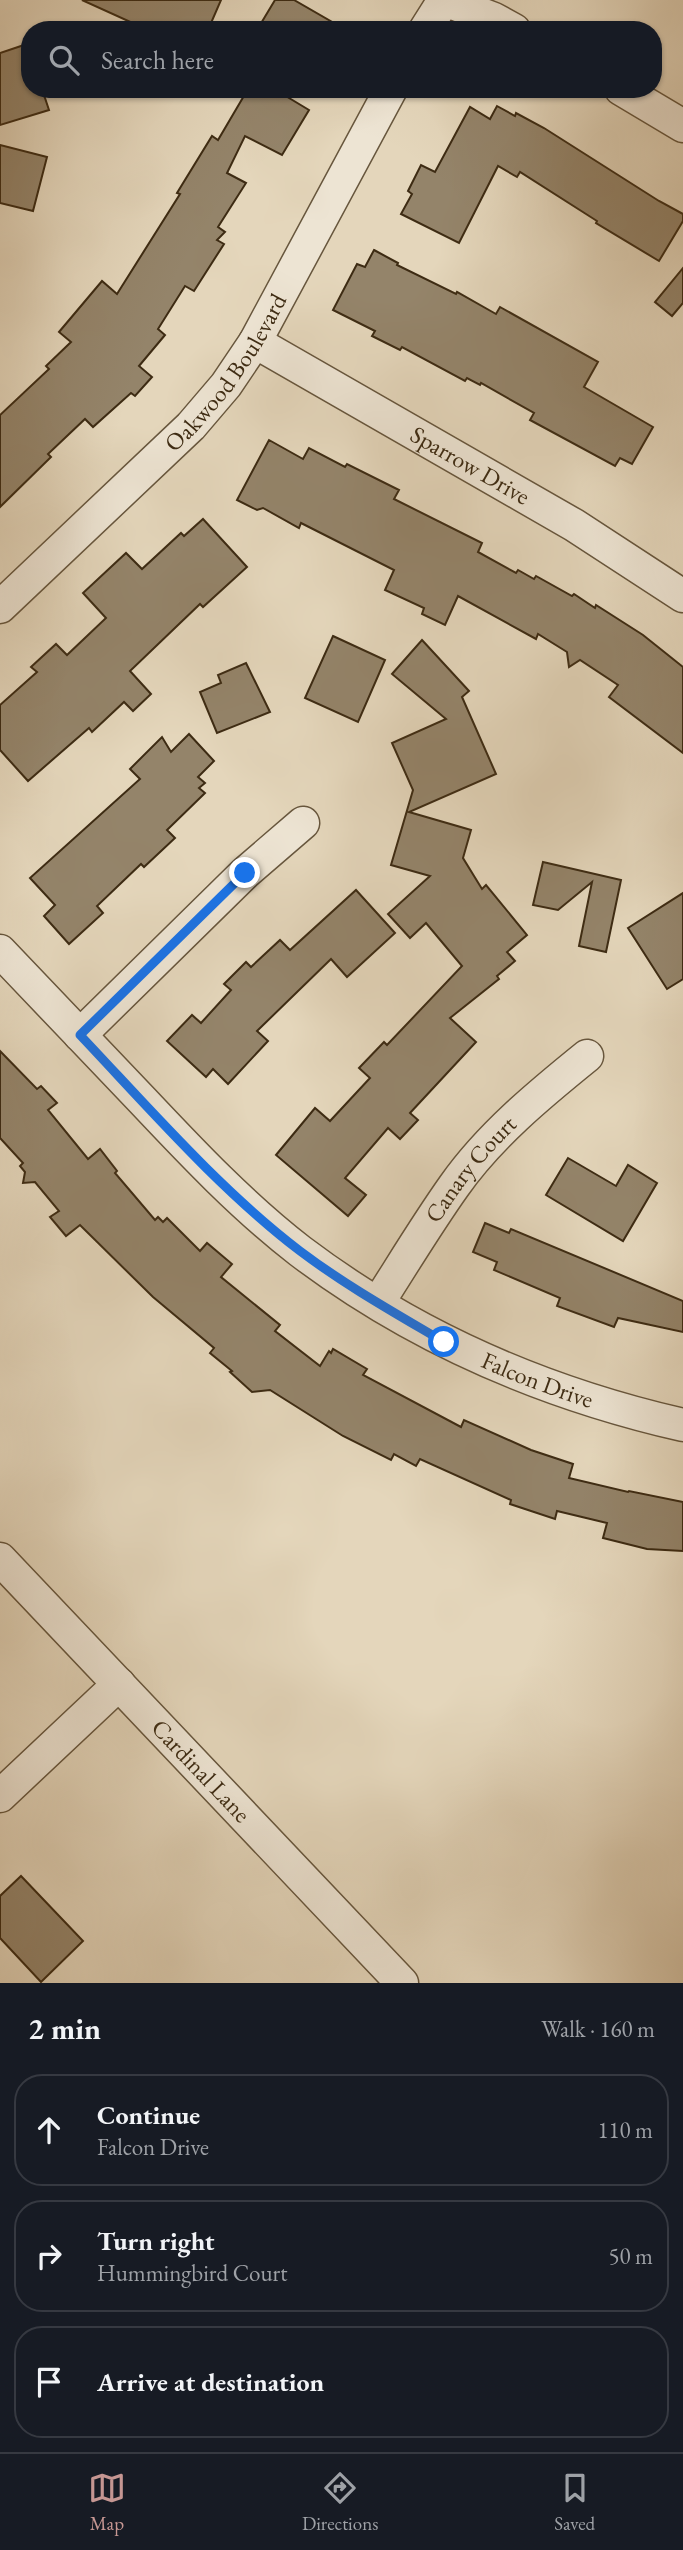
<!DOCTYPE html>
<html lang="en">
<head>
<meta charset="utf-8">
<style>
	:root { --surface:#171b24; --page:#20242c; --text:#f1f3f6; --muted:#9ea1a6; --line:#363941; --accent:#c59692 }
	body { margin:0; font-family:"EB Garamond",serif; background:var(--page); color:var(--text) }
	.stop { position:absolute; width:21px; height:21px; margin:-16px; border:5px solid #1a73e8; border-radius:50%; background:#fff }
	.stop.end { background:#1a73e8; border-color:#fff; box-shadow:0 2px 7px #0008 }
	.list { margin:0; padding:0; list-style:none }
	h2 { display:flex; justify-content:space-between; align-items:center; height:91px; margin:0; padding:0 28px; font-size:30px }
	h2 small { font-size:23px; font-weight:400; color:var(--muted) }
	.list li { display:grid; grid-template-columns:46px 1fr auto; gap:21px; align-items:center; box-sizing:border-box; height:112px; margin:0 14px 14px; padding:0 14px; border:2px solid var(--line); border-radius:28px }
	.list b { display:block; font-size:26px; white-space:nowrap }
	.list p { margin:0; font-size:23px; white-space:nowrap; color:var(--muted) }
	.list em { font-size:23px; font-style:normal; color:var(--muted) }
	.icon { flex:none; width:38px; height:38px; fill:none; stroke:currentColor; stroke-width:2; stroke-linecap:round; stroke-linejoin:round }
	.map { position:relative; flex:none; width:683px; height:1983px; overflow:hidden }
	.search { position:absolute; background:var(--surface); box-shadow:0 2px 5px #0004; left:21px; right:21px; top:21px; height:77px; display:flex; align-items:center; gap:18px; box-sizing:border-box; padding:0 24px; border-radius:28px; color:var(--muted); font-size:26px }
	.sheet { height:469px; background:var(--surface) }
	nav { display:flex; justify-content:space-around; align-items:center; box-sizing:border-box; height:98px; border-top:2px solid var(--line); background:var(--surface); font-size:19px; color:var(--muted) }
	nav a { display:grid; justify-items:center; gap:4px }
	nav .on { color:var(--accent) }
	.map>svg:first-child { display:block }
	.building { fill:#94846a; stroke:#3d2b13; stroke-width:2 }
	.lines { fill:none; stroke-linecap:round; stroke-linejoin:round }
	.street-casing { stroke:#67563d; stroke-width:35 }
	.street { stroke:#ede4d3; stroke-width:32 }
	.route { stroke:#1a73e8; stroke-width:9 }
	.labels { text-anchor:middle; stroke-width:5; stroke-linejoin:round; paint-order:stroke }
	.street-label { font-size:24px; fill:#3d2b13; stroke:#ede4d3 }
</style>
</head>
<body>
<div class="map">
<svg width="683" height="1983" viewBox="0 0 683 1983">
	<rect width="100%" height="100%" fill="#e4d6bb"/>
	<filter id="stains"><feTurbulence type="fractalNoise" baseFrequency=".00286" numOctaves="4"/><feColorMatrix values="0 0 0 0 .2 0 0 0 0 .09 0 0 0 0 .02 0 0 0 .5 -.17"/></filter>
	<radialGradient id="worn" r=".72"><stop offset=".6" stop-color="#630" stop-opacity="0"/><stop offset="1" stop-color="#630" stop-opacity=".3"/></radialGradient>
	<g class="building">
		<polygon points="82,0 221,0 208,30 148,30"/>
		<polygon points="275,0 294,0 346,30 257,30"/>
		<polygon points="30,43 30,89 42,89 49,110 0,125 0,53"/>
		<polygon points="248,89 274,89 309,110 282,155 245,136 227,173 246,183 218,227 225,232 217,240 224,244 194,291 185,286 158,329 165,335 139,366 152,377 135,396 131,393 93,427 85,419 48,454 51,457 0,507 0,415 49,369 46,366 71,342 59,332 102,281 117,294 180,194 177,193 212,136 218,140"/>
		<polygon points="497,106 515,116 516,113 544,128 659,201 683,214 683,221 659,261 596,223 597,221 520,172 517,177 498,166 459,243 401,214 412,194 408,191 421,165 435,172 470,107 490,119"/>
		<polygon points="0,145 47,157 33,211 0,203"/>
		<polygon points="374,250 398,263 397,265 456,294 457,292 496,314 500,307 598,362 584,387 653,427 632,464 620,458 615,466 530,420 534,413 481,383 480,385 467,378 465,381 402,347 400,350 372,336 375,331 333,310 357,264 365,267"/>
		<polygon points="683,268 683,303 672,316 655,302"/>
		<polygon points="269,440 303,459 309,448 345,467 347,464 399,490 394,499 482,543 478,552 516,573 518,570 534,579 536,576 572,596 574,594 595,608 596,605 643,635 683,667 683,753 609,697 618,685 580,660 569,667 567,652 538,634 536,639 458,596 445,625 422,614 424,608 385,590 394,570 301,523 299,528 263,508 257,510 237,500"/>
		<polygon points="203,519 247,567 203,607 200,604 130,671 151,694 133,711 124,702 92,732 89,728 28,781 0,750 0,705 37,672 31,667 56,644 67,655 106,618 83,593 126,553 142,569 181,533 184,536"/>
		<polygon points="333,636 385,660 358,722 305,698"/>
		<polygon points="422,640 469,691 462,697 496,774 409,812 471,830 463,858 482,889 486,885 527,935 507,952 515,961 497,976 499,979 450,1018 476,1042 410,1113 418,1120 400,1139 388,1128 345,1178 366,1195 348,1216 276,1155 315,1108 330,1121 370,1078 359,1068 384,1042 387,1045 462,966 426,923 410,938 388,914 430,876 391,865 413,790 392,743 446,719 392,674"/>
		<polygon points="246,663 270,712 217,733 200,692 221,683 218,675"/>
		<polygon points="189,734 214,761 198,777 205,783 199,788 205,793 167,830 175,838 144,867 141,864 97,906 103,913 69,944 44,916 55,905 30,878 140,779 130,769 162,737 171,752"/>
		<polygon points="543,862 621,880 606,952 579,946 592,882 558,910 533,905"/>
		<polygon points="356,890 395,933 347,977 331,959 257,1031 268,1041 228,1084 213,1069 206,1077 167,1041 192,1015 201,1023 231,990 224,984 246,962 251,967 280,940 290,950"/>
		<polygon points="683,893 683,979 667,989 628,928"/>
		<polygon points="0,1051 37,1089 41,1086 57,1103 48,1110 88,1159 100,1149 117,1171 115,1173 155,1220 158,1217 163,1222 167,1218 200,1251 207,1243 232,1264 221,1277 280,1325 275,1331 320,1366 329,1351 331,1353 333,1349 367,1369 363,1375 461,1427 464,1420 531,1450 573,1464 569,1478 628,1492 629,1491 683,1502 683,1551 647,1549 603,1538 607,1523 557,1511 555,1519 510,1504 511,1500 420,1459 416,1466 394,1454 391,1460 343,1436 270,1390 252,1392 230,1372 232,1371 210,1353 214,1348 153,1297 84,1229 80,1225 66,1236 50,1217 59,1211 35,1182 23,1183 25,1172 20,1166 23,1163 0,1138"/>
		<polygon points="568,1158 616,1186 628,1165 657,1183 623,1241 546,1195"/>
		<polygon points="485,1223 509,1233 511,1229 683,1301 683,1332 618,1318 614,1327 557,1306 560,1298 494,1270 497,1262 473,1252"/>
		<polygon points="21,1876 83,1941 41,1982 0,1938 0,1896"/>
	</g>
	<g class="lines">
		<g class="street-casing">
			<g id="street">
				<polyline points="445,0 494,19 514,30"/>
				<polyline points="425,30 444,0"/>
				<polyline points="621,89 683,126"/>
				<path id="s1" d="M255,342l319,183 109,71"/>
				<path id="s2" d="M0,607l191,-181 35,-41 29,-43 136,-253"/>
				<path id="s3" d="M0,951c48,50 95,100 143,150 49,52 100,106 157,150 115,87 243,142 383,174"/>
				<polyline points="80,1035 245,873 303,823"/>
				<path id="s4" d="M378,1303c25,-39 49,-79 76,-117 35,-50 86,-92 133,-130"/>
				<path id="s5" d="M0,1559l402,424"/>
				<polyline points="0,1796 119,1684"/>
			</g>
		</g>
		<use href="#street" class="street"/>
	</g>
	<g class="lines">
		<path class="route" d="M245,873l-165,162c69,73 140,155 220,216 45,34 95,62 144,91"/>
	</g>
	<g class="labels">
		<g class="street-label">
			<text dy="8" stroke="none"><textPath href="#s2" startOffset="327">Oakwood Boulevard</textPath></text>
			<text dy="8" stroke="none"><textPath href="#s1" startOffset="248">Sparrow Drive</textPath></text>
			<text dy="8" stroke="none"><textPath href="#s4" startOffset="163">Canary Court</textPath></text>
			<text dy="8" stroke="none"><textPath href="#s3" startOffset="696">Falcon Drive</textPath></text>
			<text dy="8" stroke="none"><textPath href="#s5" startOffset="292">Cardinal Lane</textPath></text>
		</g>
	</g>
	<rect width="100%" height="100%" filter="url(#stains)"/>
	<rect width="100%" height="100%" fill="url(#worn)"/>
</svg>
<div class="stop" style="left:444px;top:1342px"></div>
<div class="stop end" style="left:245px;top:873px"></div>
<div class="search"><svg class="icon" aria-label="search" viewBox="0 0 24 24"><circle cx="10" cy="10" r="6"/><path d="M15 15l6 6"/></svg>Search here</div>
</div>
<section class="sheet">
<h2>2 min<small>Walk · 160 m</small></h2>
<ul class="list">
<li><svg class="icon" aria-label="ahead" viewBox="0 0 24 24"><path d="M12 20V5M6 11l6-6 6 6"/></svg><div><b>Continue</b><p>Falcon Drive</p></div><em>110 m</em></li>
<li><svg class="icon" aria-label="right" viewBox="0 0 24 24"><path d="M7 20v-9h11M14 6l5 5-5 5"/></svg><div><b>Turn right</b><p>Hummingbird Court</p></div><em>50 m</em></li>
<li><svg class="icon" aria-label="arrive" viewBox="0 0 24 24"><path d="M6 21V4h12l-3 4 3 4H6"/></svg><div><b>Arrive at destination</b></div></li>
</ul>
</section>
<nav>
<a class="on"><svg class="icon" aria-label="map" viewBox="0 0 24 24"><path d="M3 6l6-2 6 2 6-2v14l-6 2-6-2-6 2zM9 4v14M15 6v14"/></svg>Map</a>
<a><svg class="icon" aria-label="directions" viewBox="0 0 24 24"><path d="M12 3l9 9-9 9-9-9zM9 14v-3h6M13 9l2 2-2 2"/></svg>Directions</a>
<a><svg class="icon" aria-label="saved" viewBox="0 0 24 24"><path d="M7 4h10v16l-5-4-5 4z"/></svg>Saved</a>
</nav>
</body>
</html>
